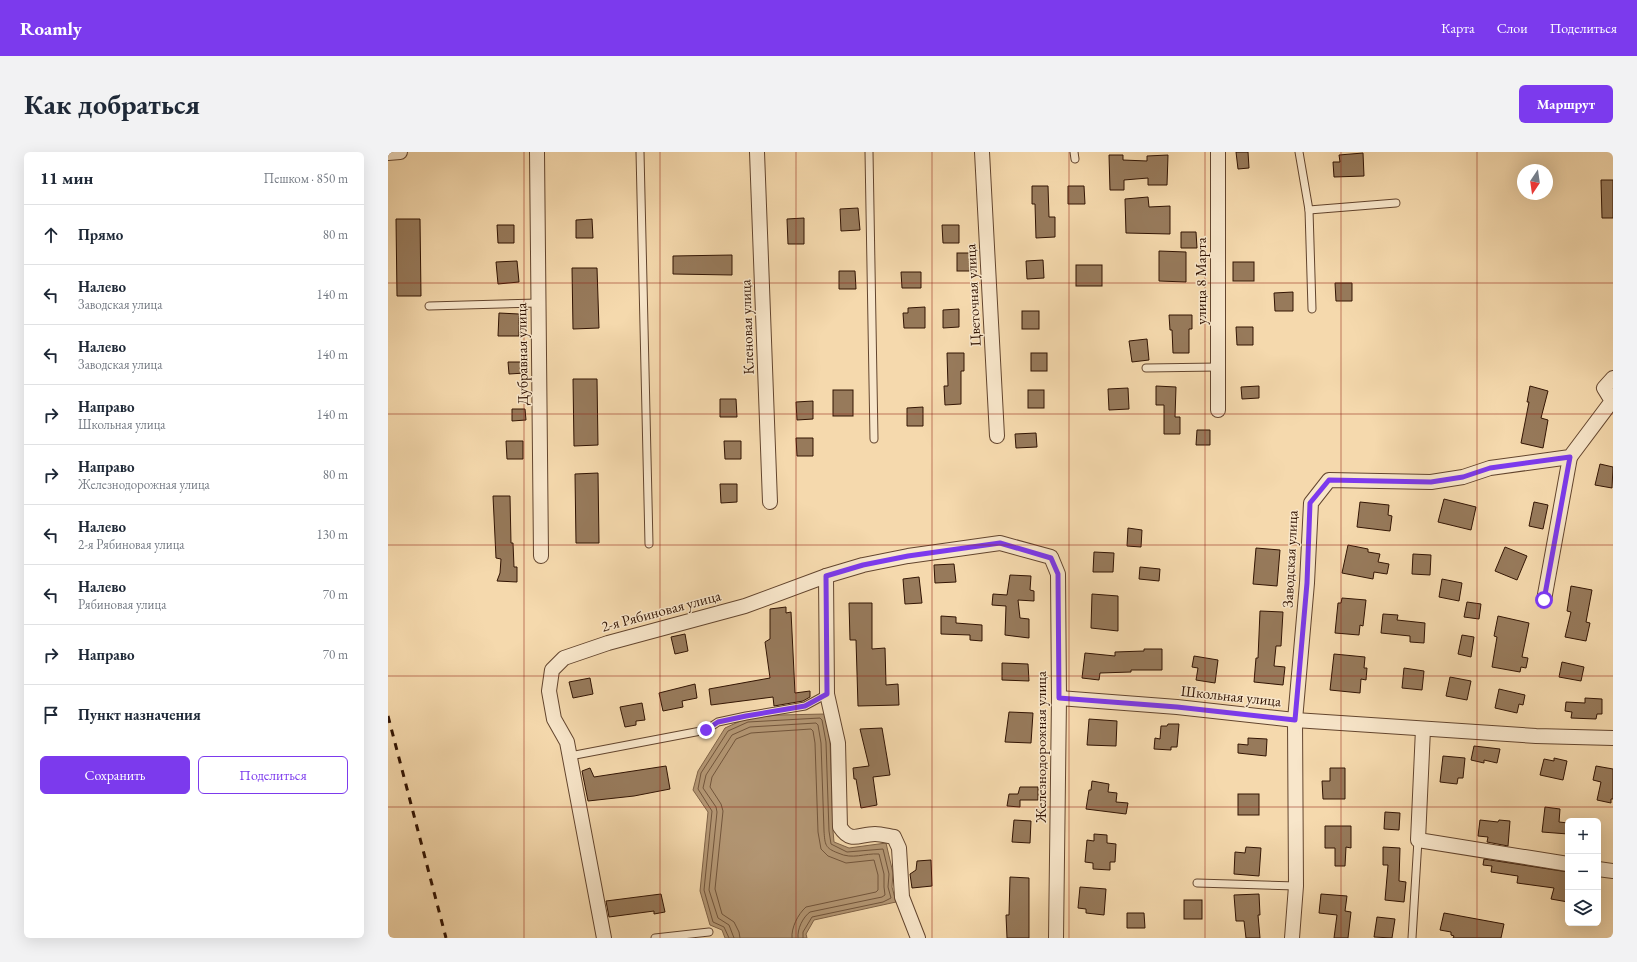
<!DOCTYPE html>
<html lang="ru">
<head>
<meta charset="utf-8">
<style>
	:root { --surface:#fff; --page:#f2f2f3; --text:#1f2937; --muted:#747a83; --line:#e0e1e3; --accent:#7c3aed }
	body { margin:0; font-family:"EB Garamond",serif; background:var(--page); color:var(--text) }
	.controls { position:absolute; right:12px; bottom:12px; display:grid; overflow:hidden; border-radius:6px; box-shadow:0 4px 16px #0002 }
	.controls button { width:36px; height:36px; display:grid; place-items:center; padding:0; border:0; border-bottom:1px solid var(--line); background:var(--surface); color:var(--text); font:20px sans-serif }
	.compass { position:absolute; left:1129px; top:12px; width:36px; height:36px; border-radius:50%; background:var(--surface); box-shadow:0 4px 16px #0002; rotate:193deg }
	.stop { position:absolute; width:12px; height:12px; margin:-9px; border:3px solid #7c3aed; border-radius:50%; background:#fff }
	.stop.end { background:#7c3aed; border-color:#fff; box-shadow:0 1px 4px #0008 }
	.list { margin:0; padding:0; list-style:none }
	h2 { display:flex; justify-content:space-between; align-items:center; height:52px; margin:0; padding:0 16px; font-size:17px }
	h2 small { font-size:13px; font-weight:400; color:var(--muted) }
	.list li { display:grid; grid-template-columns:26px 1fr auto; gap:12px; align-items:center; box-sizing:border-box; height:60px; padding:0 16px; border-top:1px solid var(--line) }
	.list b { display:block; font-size:15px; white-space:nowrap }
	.list p { margin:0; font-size:13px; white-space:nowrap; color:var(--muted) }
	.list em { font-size:13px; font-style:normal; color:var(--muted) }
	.actions { display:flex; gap:8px; padding:12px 16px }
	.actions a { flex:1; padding:9px 0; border:1px solid var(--accent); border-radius:6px; text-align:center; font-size:14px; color:var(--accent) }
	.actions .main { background:var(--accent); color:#fff }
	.icon { flex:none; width:22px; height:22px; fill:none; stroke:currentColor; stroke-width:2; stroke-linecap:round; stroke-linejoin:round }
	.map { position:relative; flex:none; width:1225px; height:786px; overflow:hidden; border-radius:6px }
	header { display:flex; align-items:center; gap:24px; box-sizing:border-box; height:56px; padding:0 20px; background:var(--accent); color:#fff }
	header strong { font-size:19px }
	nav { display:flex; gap:22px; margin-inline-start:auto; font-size:14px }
	.intro { display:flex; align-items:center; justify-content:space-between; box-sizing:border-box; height:96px; padding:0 24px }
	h1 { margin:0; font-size:28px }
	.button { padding:10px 18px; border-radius:6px; background:var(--accent); color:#fff; font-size:14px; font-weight:700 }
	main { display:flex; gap:24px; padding:0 24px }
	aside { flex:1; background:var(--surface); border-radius:6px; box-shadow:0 4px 16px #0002 }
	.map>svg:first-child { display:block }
	.water { fill:#b39673; stroke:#7f6246 }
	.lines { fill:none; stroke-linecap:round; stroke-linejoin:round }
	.shore { stroke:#72553b; stroke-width:1 }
	.building { fill:#977a5b; stroke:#321403 }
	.lane-casing { stroke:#63452e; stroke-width:9 }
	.street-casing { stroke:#63452e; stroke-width:16 }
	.lane { stroke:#f8e6ca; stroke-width:7 }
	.street { stroke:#f8e6ca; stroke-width:14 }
	.rail { stroke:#321403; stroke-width:3; stroke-dasharray:7 7; stroke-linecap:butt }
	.route { stroke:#7c3aed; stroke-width:5 }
	.grid { fill:none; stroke:#8f2418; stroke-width:1; stroke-opacity:0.55 }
	.labels { text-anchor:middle; stroke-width:3; stroke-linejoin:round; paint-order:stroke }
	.street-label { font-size:15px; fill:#321403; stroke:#f8e6ca }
</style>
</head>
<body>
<header>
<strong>Roamly</strong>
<nav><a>Карта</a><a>Слои</a><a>Поделиться</a></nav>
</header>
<div class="intro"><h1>Как добраться</h1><a class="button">Маршрут</a></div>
<main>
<aside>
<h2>11 мин<small>Пешком · 850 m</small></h2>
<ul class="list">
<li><svg class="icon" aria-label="ahead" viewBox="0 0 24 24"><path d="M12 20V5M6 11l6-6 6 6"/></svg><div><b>Прямо</b></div><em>80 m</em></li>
<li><svg class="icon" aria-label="left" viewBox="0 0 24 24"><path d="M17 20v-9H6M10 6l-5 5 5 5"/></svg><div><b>Налево</b><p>Заводская улица</p></div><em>140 m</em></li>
<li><svg class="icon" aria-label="left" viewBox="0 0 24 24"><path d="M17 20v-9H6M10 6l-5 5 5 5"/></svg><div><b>Налево</b><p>Заводская улица</p></div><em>140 m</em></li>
<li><svg class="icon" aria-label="right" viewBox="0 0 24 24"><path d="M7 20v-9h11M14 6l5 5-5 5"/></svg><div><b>Направо</b><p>Школьная улица</p></div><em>140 m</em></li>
<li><svg class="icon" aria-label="right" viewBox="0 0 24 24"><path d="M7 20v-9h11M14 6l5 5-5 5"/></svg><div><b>Направо</b><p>Железнодорожная улица</p></div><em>80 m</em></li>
<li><svg class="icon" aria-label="left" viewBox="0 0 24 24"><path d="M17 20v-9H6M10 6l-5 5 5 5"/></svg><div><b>Налево</b><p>2-я Рябиновая улица</p></div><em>130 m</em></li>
<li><svg class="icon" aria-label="left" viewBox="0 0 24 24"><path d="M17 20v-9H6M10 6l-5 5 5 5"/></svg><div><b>Налево</b><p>Рябиновая улица</p></div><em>70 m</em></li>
<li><svg class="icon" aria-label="right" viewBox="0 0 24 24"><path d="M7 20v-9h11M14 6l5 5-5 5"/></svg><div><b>Направо</b></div><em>70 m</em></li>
<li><svg class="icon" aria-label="arrive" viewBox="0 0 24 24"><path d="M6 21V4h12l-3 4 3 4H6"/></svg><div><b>Пункт назначения</b></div></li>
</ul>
<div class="actions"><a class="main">Сохранить</a><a>Поделиться</a></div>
</aside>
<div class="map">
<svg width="1225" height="786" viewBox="0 0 1225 786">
	<rect width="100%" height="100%" fill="#f5d9ad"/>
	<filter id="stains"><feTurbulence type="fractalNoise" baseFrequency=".005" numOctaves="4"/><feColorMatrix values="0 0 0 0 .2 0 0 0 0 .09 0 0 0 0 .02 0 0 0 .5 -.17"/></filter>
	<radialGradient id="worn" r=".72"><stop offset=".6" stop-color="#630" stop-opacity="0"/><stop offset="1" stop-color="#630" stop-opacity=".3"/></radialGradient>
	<polygon class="water" points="437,562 442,589 445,679 446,690 461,696 498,691 505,721 504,735 508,750 426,768 418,782 419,786 337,786 334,778 322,773 312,739 320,660 305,638 310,619 337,576 359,566 391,563"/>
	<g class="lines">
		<g class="shore">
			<polyline points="341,786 336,775 325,770 316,738 324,659 310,637 313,621 340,579 360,570 432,566 434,568 438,590 441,679 443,692 459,700 495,697 501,722 500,735 503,746 495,750 424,765 415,780 415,786"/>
			<path d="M346,786l-5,-13 -11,-7 -9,-28 8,-78 -1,-5 -13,-19 3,-13 26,-40 18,-8 66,-4 2,2 3,18 3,88c1,14 1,17 14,22 15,7 26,0 41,1l5,20v13l1,8 -3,2 -72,15c-7,5 -13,17 -12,26"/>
			<path d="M352,786l-1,-6 -5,-10 -12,-8 -7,-25 8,-78 -2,-7 -11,-17 2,-10 24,-38 15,-6 60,-4 2,2 2,12 3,89 3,17 7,7 18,7 28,-3 4,15v15l-2,2 -70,15c-8,7 -15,21 -14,31"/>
		</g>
	</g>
	<g class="building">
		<polygon points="848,0 860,0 861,16 850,17"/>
		<polygon points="975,1 976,24 946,25 945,10 952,10 951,3"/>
		<polygon points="721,3 735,3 735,8 759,9 759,4 780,3 779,33 760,33 760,26 736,28 736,38 722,38"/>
		<polygon points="1213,28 1225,28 1225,66 1214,66"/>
		<polygon points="644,34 660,34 661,65 667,65 667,85 648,86 647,52 644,52"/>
		<polygon points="680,34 696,34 697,52 680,52"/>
		<polygon points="760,45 761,55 782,54 782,82 738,81 737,47"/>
		<polygon points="470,56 472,78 453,79 452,57"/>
		<polygon points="416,66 416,92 400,92 399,67"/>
		<polygon points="8,67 32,67 33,144 9,144"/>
		<polygon points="204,67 205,86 188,86 188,68"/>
		<polygon points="109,73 126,73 126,91 110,91"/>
		<polygon points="554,73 571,73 571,91 555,91"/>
		<polygon points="793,80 808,80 809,96 793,96"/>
		<polygon points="771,99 798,100 798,130 771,129"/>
		<rect x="569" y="101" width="17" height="18"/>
		<polygon points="344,103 344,123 285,122 285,104"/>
		<polygon points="655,108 656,126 639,127 638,109"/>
		<polygon points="129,109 131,130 110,132 108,110"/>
		<rect x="845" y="110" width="21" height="19"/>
		<rect x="688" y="113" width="26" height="21"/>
		<polygon points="184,116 209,116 211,176 185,177"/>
		<polygon points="451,119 467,119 468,137 451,137"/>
		<polygon points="513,120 533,120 533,136 514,136"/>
		<polygon points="947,131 964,131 964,149 948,149"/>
		<polygon points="905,140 905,159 887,159 886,141"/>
		<polygon points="537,155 537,176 516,176 515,161 520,161 520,156"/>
		<polygon points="571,157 571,175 555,176 555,158"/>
		<rect x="634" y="159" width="17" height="18"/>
		<polygon points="111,161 131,162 131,184 110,184"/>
		<polygon points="781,163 804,163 804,177 801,177 801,201 785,201 784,178 782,178"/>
		<polygon points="848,175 865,175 865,193 849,193"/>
		<polygon points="759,187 761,208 744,210 741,189"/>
		<polygon points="559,201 576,201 576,219 573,219 573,252 557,253 556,234 560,234"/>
		<rect x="643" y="201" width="16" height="18"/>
		<polygon points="120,210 137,210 137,221 121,222"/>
		<polygon points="185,227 209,227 210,293 186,294"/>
		<polygon points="768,234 788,235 787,265 792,265 792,282 776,282 776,253 768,253"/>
		<polygon points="871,234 871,246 854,247 853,235"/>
		<polygon points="1142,234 1160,239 1153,266 1160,268 1155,296 1133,291 1141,250 1139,250"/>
		<polygon points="740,236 741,257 721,258 720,237"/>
		<rect x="445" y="238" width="20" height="26"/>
		<rect x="640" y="238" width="16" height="18"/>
		<polygon points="332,247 348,247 349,265 332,265"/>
		<polygon points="425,249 425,267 409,268 408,250"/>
		<polygon points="535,255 535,274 519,274 519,256"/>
		<polygon points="124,257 137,257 138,268 124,269"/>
		<polygon points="809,278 822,278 822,293 808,293"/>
		<polygon points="648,281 649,295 628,296 627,282"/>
		<polygon points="408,286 425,286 425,304 409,304"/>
		<polygon points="118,289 135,289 135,307 119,307"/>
		<polygon points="336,289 353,289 353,307 337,307"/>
		<polygon points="1212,312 1225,315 1224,336 1207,333"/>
		<polygon points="210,321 211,391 188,391 187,322"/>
		<polygon points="332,332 349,332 349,350 333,351"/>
		<polygon points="105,344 122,344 123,391 125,391 126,415 129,415 129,430 109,429 112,421 113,407 108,406"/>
		<polygon points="1056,347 1088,355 1083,378 1050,370"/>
		<polygon points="972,350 1001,353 1000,363 1004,364 1002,379 969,375"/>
		<polygon points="1146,350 1160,353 1155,377 1141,374"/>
		<polygon points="740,376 754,378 753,395 739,394"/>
		<polygon points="960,393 980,397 980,400 992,402 990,410 1001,412 999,422 986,420 985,427 954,421"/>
		<polygon points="1117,395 1139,404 1129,428 1107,419"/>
		<polygon points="868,396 892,398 889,434 865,432"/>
		<polygon points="706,400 726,401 725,420 705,420"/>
		<polygon points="1025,402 1043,403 1042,423 1024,422"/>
		<polygon points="566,412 568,430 547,431 546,413"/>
		<polygon points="752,415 772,417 771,429 751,427"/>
		<polygon points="622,423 643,424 642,438 646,439 646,449 630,448 632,466 641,467 641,486 617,483 618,454 604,453 605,442 619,443"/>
		<polygon points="531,425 534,451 517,452 515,427"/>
		<polygon points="1054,427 1074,431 1071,449 1051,445"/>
		<polygon points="1183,434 1204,438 1198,470 1202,471 1198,489 1177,485 1183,460 1179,459"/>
		<polygon points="704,442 730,444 730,479 703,476"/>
		<polygon points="954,446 978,448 975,474 972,473 971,483 947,481 950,451 953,451"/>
		<polygon points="1079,450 1093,452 1091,467 1076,465"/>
		<polygon points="461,451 484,451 484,497 497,496 498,533 510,532 511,553 470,554 468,488 462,488"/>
		<polygon points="398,455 398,461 403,460 407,541 422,539 422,545 415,549 386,554 385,545 323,553 321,537 382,526 377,490 382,487 382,457"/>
		<polygon points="872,459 895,460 893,494 888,494 886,514 897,515 895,533 866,530 868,506 870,506"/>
		<polygon points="995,462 1010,463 1009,468 1037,471 1036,491 1022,490 1022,484 993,481"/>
		<polygon points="553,464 568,465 568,471 594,473 594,489 582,488 582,483 553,482"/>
		<polygon points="1110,464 1141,471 1134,505 1140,506 1138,516 1133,515 1132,520 1104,515 1109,485 1106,484"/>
		<polygon points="297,482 300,499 287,502 283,485"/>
		<polygon points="1074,483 1086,485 1083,505 1070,502"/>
		<polygon points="756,497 774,497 774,518 743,518 743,520 712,521 711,528 694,526 697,501 727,504 727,500 756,499"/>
		<polygon points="946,502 977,505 976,516 979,516 978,528 973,527 972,541 942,538"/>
		<polygon points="806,504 830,508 827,531 808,528 810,516 804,515"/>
		<polygon points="1174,510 1196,515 1193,529 1171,525"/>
		<polygon points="614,511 640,512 641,529 614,528"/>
		<polygon points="1016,516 1036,519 1034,538 1014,536"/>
		<polygon points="1062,525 1083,529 1079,548 1058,544"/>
		<polygon points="202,526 205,542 185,546 181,530"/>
		<polygon points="307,532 309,546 294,549 295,555 275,559 271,541"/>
		<polygon points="1111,537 1137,543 1135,553 1131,552 1129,561 1107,556"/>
		<polygon points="1197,546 1214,547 1214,562 1209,562 1208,567 1183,566 1184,560 1177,559 1178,550 1197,551"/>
		<polygon points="254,551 257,568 248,569 248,573 237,575 232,555"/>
		<polygon points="621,560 645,561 643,591 617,590"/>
		<polygon points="701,567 729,569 728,594 699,593"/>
		<polygon points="780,572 791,572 789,595 783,595 783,598 766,597 767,586 772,587 773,574 779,574"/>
		<polygon points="494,576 502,623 485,625 489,653 473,656 468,627 466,627 465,616 481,614 472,577"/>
		<polygon points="860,586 879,587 878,604 850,601 850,592 860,593"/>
		<polygon points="1086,594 1112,597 1109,611 1096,608 1096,611 1083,608"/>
		<polygon points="1055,604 1077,606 1075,626 1070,626 1069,632 1052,630"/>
		<polygon points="1166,606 1179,609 1175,628 1152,623 1156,607 1166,609"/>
		<polygon points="278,614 282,637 246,644 200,649 194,619 202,616 206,625"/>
		<polygon points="1208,614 1225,617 1225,647 1223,647 1223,651 1209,648 1213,630 1205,628"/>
		<polygon points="942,616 957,616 957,647 935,647 934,629 942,629"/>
		<polygon points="704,629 721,632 720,640 729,641 728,650 740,651 738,662 698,657 701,638 703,638"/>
		<polygon points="632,635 650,635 650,648 632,648 632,655 619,654 621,642 630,642"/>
		<rect x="850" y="642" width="21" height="21"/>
		<polygon points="1157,655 1172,657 1171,670 1180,671 1180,682 1154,680"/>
		<polygon points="997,660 1012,661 1011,678 996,677"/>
		<polygon points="626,668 643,669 642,691 624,690"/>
		<polygon points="1092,668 1110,670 1111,668 1122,669 1120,694 1099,690 1100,685 1090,684"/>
		<polygon points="937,674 963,674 963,696 958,695 957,714 947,714 947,696 937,696"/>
		<polygon points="706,682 719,683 719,691 728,692 727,710 722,710 722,718 705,717 705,711 697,710 699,688 706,689"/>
		<polygon points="858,695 873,696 871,724 846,722 847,700 857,701"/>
		<polygon points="995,695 1012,696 1011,729 1018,730 1016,750 997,748 1000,713 995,713"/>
		<polygon points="1096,707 1180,720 1180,750 1163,747 1166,736 1129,731 1130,724 1103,720 1104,714 1095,713"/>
		<polygon points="543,708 544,734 524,736 522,722 528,718 529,709"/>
		<polygon points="622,725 641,726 641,786 619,786 618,763 621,763"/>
		<polygon points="692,735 718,737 716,763 698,761 698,757 690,756"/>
		<polygon points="273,742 277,760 266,762 266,759 221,765 218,749"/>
		<polygon points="871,742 872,763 870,763 872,786 858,786 856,769 848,769 846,743"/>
		<polygon points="933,742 959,744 957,759 963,760 960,786 946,786 949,763 931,761"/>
		<rect x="796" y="748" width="18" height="19"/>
		<polygon points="739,761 756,761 757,776 739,776"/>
		<polygon points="1056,761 1116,772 1113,786 1065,786 1066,784 1063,783 1063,780 1052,778"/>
		<polygon points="989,765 1007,767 1004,786 986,785"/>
	</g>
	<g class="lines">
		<g class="lane-casing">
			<g id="lane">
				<polyline points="252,0 261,392"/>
				<polyline points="481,0 486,287"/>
				<polyline points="686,0 687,7"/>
				<polyline points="911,0 921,58 924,157"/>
				<polyline points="921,58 1008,51"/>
				<polyline points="41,154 150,151"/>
				<polyline points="758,216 830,215"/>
				<polyline points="182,604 318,578 330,570 358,564 417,554 439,542"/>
				<polyline points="809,731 908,734"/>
				<polyline points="267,786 321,780"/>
				<polyline points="1024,786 1030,688"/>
			</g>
		</g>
		<g class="street-casing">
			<g id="street">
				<polyline points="149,0 153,404"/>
				<polyline points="369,0 382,350"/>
				<polyline points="594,0 609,284"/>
				<polyline points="0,1 12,0"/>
				<polyline points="830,258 830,0"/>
				<path d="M438,424l1,118 11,49 2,84c11,17 19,7 35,7 6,0 13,2 19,3l5,11 3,49 16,41"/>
				<polyline points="1156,448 1182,305"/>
				<polyline points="671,546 789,555 907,568 1148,584 1225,586"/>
				<polyline points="1035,577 1030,688 1180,712"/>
				<polyline points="1210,717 1225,719"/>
				<polyline points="216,786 179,590 166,567 161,539 164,518 176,506 220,491 357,454 438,424 475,413 520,404 612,391 663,405 670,422 671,546 668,786"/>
				<polyline points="904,786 908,734 907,568 919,431 923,351 941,328 1043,330 1075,325 1102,316 1182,305 1224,249 1216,236 1225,226"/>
			</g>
		</g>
		<use href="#lane" class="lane"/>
		<use href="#street" class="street"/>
		<polyline class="rail" points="0,564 58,786"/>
	</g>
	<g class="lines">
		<polyline class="route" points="318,578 330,570 358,564 417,554 439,542 438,424 475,413 520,404 612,391 663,406 670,422 671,546 789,555 907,568 919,431 922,351 941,328 1043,330 1075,325 1102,316 1182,305 1156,448"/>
	</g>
	<path class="grid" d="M136,0v786M272,0v786M408,0v786M544,0v786M681,0v786M817,0v786M953,0v786M1089,0v786M0,131h1225M0,262h1225M0,393h1225M0,524h1225M0,655h1225"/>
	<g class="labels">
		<g class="street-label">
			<text transform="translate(813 129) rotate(-90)" y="5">улица 8 Марта</text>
			<text transform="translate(585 143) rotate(-93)" y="5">Цветочная улица</text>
			<text transform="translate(359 175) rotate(-92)" y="5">Кленовая улица</text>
			<text transform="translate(134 202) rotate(-91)" y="5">Дубравная улица</text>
			<text transform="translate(902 407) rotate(-87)" y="5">Заводская улица</text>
			<text transform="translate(273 459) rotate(-15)" y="5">2-я Рябиновая улица</text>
			<text transform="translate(843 544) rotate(6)" y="5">Школьная улица</text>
			<text transform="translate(653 595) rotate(-90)" y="5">Железнодорожная улица</text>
		</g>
	</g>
	<rect width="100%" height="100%" filter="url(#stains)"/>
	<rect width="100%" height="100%" fill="url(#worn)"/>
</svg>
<div class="controls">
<button>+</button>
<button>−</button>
<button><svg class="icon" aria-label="layers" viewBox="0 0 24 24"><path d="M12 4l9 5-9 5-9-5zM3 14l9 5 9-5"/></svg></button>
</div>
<svg class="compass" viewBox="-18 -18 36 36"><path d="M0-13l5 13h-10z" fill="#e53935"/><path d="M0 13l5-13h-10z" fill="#747a83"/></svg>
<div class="stop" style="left:1156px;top:448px"></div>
<div class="stop end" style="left:318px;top:578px"></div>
</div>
</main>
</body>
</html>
